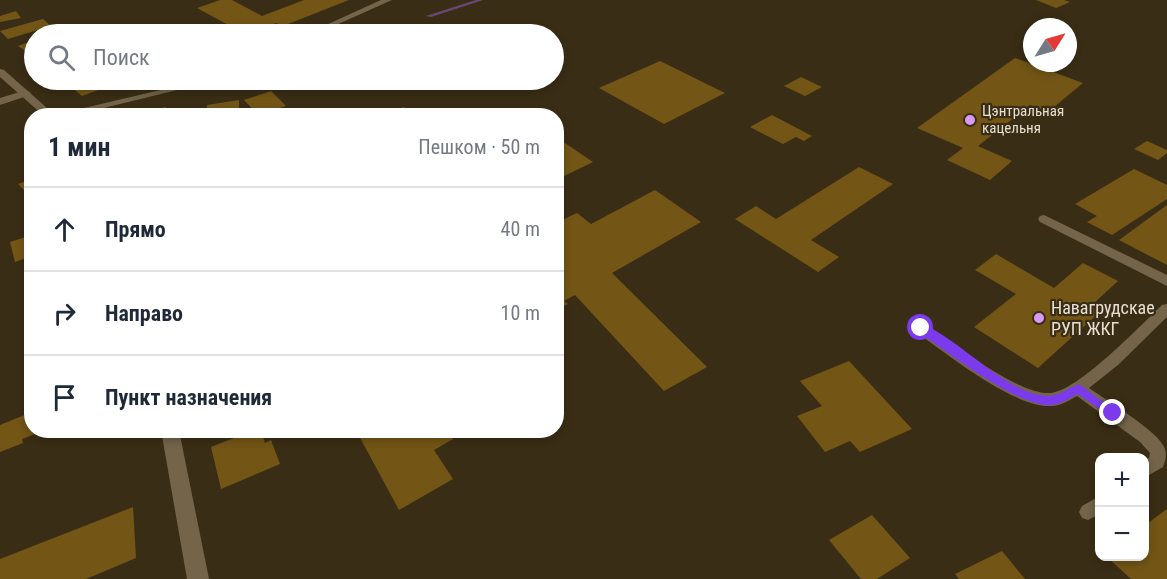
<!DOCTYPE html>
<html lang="ru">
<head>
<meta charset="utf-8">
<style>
	:root { --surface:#fff; --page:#f6f6f7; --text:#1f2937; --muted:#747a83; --line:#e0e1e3 }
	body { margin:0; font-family:"Roboto Condensed",sans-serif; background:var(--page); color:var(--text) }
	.controls { position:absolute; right:18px; bottom:18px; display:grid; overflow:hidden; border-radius:12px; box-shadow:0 3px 9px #0003 }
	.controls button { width:54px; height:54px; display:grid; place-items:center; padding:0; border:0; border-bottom:2px solid var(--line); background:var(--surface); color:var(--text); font:30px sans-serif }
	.compass { position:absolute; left:1023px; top:18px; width:54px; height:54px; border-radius:50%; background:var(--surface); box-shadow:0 3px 9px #0003; rotate:53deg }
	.stop { position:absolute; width:18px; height:18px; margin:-14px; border:4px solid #7c3aed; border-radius:50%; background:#fff }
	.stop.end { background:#7c3aed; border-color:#fff; box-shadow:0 2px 6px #0008 }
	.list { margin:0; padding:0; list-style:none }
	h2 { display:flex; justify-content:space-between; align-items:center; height:78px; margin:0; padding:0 24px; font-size:26px }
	h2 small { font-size:20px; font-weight:400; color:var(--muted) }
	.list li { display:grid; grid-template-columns:39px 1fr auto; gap:18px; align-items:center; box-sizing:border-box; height:84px; padding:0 24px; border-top:2px solid var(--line) }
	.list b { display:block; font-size:22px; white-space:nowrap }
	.list em { font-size:20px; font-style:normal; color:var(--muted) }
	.icon { flex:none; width:33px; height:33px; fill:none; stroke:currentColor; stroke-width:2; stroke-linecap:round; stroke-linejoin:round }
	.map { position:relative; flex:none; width:1167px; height:579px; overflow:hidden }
	.search { position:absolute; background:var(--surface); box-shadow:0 3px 9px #0003; left:24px; top:24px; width:540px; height:66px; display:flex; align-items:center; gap:15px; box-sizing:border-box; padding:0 21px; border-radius:33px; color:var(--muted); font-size:22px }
	.panel { position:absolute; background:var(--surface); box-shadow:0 3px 9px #0003; left:24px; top:108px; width:540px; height:330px; border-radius:24px }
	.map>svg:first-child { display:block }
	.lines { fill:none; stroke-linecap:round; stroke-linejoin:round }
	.stream { fill:#694878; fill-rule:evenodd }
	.building { fill:#735616 }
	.service { fill:#73644a; fill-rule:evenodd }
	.minor { fill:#73644a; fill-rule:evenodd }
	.tertiary { fill:#73644a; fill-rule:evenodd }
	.route { fill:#7c3aed }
	.poi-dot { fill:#d99af7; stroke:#3a2d15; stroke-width:2 }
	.labels { text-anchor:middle; stroke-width:4.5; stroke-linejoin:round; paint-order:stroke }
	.far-poi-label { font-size:15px; fill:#e7dfd0; stroke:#3a2d15; text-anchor:start }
	.poi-label { font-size:18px; fill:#e7dfd0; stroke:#3a2d15; text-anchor:start }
</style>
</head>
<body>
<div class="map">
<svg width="1167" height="579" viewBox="0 0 1167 579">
	<rect width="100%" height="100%" fill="#3a2d15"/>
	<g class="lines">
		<polygon class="stream" points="476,0 483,0 431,17 426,16"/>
	</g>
	<g class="building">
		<polygon points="220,0 232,0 262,16 304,0 349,0 283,26 276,23 266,27 281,34 234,34 251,28 243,24 232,27 197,8"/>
		<polygon points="1036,0 1064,0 1070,2 1056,8"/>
		<polygon points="16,11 21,18 0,22 0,16"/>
		<polygon points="43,19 51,26 8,39 0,31"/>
		<polygon points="34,40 34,53 30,54 18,46"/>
		<polygon points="1015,58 1083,83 1048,112 1030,105 978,146 1012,161 990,180 947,160 963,148 917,128"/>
		<polygon points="660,61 725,93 664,124 599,88"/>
		<polygon points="801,77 822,87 805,96 784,86"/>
		<polygon points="75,80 125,80 82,96 66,83"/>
		<polygon points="271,91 286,106 258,115 244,100"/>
		<polygon points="239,100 239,115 207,116 207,105"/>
		<polygon points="165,107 171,114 143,116 143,115"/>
		<polygon points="404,107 413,116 382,116 382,115"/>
		<polygon points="772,115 812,136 804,141 796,137 783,144 750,127"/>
		<polygon points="556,137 593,162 556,180"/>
		<polygon points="1147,141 1167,150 1167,153 1158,160 1134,149"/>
		<polygon points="859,167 893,184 811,240 839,257 818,272 735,219 756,206 776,219"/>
		<polygon points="1134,169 1167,185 1167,199 1112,235 1087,222 1097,216 1075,204"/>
		<polygon points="32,179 32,198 18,184"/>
		<polygon points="655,190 701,222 612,273 707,367 664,391 575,295 564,301 568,304 556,310 556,223 577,213 591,224"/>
		<polygon points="1167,205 1167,265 1119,240"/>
		<polygon points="32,235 32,256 15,262 10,242"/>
		<polygon points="996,254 1054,288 1083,263 1118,281 1093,304 1103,309 1038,368 974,327 1016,294 975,270"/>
		<polygon points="849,361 912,429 860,452 850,441 825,452 797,416 822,406 800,381"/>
		<polygon points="32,412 32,430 54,431 41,436 40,432 22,439 23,443 0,452 0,425"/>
		<polygon points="237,430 261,430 265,443 271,440 280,464 221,489 211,447 239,436"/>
		<polygon points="365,430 423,430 425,434 431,430 448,430 453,439 434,450 453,479 399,510 358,434"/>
		<polygon points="133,507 136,558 86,579 0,579 0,559"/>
		<polygon points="1167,509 1167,579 1131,579 1106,556 1144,556 1144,526"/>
		<polygon points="872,515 910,558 877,579 861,579 829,540"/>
		<polygon points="1002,551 1025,579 959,579 955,574"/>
	</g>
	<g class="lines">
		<g class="service">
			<polygon points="381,0 392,0 316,34 306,34"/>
			<polygon points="203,80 218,80 71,116 50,116"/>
			<polygon points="1044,215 1167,275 1167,286 1040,222 1038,219 1040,216"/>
			<path d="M1167,304v13l-49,48 -29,23c17,12 71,44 76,61 2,6 0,13 -2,18l-19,11v-17l5,-3 1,-5 -10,-11 -63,-46c-7,4 -17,10 -25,10 -37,3 -106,-53 -136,-74l-2,-4 2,-4h10c27,19 92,71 124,69 27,-1 91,-68 112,-88z"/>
			<polygon points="1100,496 1100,514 1088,520 1082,518 1079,512 1082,506"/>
		</g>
		<polygon class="minor" points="26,90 31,93 30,95 0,105 0,98"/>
		<g class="tertiary">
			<polygon points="0,69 4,70 56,116 44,116 0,77"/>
			<polygon points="161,430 179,430 209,579 187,579"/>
		</g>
	</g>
	<path class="route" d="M921,324c39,14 86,72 128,72 10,0 21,-9 30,-12l39,29 -1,3h-8l-31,-22c-8,4 -17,10 -26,11 -32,4 -107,-55 -135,-74l-1,-3z"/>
	<g class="poi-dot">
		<circle cx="970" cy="120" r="6"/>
		<circle cx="1039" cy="318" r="6"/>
	</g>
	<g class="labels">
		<g class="far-poi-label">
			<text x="982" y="116">Цэнтральная<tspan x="982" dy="17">кацельня</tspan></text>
		</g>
		<g class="poi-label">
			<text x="1051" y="314">Навагрудскае<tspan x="1051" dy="21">РУП ЖКГ</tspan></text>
		</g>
	</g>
</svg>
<div class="controls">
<button>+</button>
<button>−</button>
</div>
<svg class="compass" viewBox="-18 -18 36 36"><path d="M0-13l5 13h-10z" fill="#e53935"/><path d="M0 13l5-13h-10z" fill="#747a83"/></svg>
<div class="stop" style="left:921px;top:328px"></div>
<div class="stop end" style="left:1113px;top:413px"></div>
<div class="search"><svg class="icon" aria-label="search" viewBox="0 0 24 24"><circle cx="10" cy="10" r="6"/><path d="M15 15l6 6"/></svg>Поиск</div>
<section class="panel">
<h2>1 мин<small>Пешком · 50 m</small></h2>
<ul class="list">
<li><svg class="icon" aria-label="ahead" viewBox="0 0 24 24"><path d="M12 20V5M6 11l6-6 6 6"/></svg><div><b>Прямо</b></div><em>40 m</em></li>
<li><svg class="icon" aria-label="right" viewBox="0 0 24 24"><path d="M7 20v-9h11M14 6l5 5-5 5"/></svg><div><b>Направо</b></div><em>10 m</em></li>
<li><svg class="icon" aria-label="arrive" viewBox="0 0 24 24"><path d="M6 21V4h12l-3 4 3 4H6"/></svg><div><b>Пункт назначения</b></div></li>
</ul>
</section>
</div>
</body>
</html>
